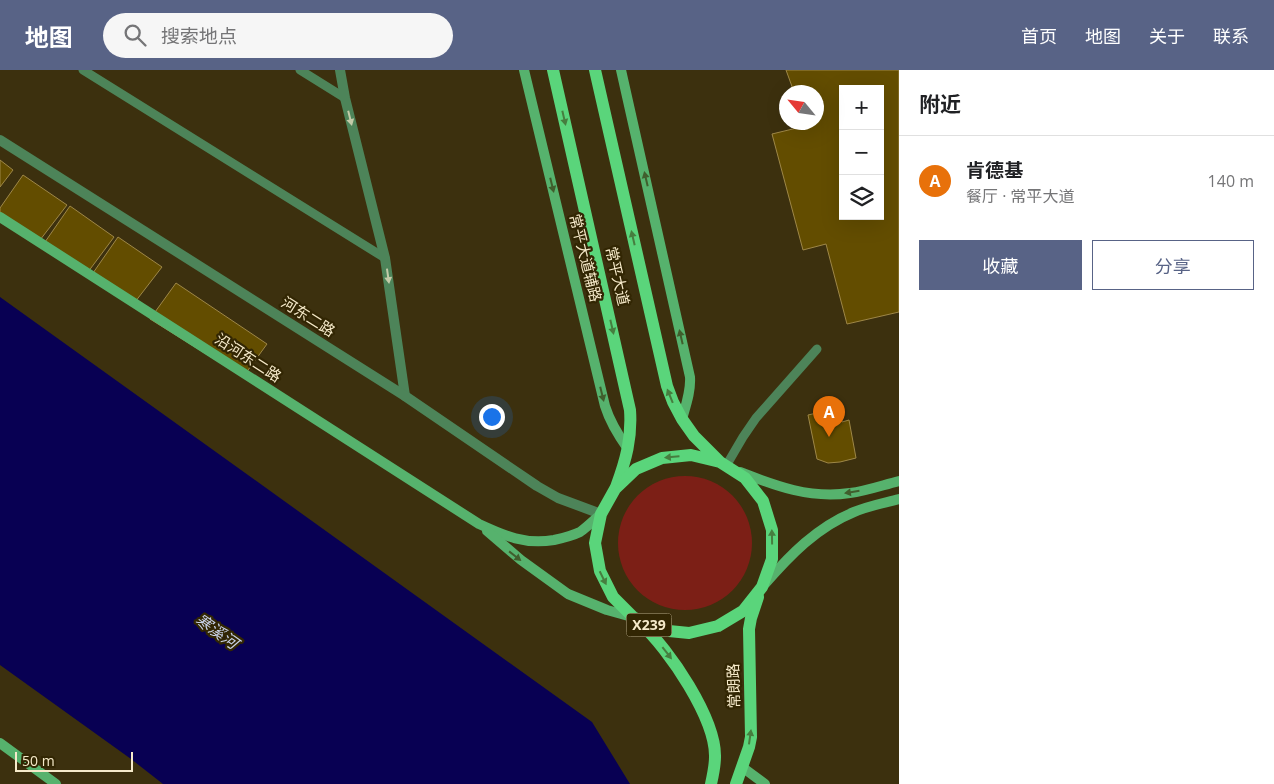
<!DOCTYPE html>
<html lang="zh">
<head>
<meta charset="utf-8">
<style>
	:root { --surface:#fff; --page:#f6f6f6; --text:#202124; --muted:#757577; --line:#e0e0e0; --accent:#586386 }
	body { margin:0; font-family:"Open Sans","Noto Sans SC",sans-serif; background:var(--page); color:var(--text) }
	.controls { position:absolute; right:15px; top:15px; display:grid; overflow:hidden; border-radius:0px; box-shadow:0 5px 20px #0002 }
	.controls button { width:45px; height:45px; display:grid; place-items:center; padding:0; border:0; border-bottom:1px solid var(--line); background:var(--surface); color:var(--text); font:25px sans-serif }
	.compass { position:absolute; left:779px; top:15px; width:45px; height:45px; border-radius:50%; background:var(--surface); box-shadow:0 5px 20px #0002; rotate:299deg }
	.scale { position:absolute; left:15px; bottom:12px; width:118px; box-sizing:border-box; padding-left:5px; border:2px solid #f6eaca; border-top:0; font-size:14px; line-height:18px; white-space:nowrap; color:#f6eaca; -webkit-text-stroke:4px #322603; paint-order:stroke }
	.you { position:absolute; left:491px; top:346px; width:18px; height:18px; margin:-12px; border:4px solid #fff; border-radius:50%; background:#1a73e8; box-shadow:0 0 0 8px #1a73e833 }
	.badge { display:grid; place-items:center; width:32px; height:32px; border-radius:50%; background:var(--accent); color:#fff; font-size:16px; font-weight:700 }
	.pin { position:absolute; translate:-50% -41px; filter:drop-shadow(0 1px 2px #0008) }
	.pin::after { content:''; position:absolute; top:26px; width:18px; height:15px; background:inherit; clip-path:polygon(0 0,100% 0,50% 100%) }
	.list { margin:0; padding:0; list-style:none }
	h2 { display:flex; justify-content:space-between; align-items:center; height:65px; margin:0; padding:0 20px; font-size:21px }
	h2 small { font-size:16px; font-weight:400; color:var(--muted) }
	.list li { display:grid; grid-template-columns:32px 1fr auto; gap:15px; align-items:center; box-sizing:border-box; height:90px; padding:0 20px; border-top:1px solid var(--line) }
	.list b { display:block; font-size:19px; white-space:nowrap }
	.list p { margin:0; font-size:16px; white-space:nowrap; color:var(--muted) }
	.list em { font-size:16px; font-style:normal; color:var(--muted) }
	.actions { display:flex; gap:10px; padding:15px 20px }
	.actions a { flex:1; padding:11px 0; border:1px solid var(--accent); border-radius:0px; text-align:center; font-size:18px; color:var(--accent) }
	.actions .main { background:var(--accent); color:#fff }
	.icon { flex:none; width:28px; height:28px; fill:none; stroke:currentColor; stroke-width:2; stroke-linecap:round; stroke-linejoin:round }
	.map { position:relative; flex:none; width:899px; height:714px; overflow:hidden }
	header { display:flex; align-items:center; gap:30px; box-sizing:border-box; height:70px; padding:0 25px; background:var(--accent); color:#fff }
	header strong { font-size:24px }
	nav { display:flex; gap:28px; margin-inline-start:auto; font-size:18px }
	.search { width:350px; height:45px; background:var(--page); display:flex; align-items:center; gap:12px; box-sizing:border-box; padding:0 18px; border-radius:28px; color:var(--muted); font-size:19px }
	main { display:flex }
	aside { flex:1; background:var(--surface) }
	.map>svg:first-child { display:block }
	.green { fill:#7c1f16 }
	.water { fill:#080053 }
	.building { fill:#634d00; stroke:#9e8747; fill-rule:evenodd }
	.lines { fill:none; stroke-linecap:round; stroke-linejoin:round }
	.lane { stroke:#4d8459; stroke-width:9 }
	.street { stroke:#4d8459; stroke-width:10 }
	.secondary { stroke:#56b26d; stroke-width:10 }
	.primary { stroke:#5ad57b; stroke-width:12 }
	.oneway { fill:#c3cba8 }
	.oneway2 { fill:#467e3f }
	.oneway3 { fill:#405e2d }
	.labels { text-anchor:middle; stroke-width:4.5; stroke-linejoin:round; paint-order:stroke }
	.shield { fill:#322603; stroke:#bbaf8e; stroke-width:1 }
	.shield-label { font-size:14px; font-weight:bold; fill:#f6eaca }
	.street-label { font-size:15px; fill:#f6eaca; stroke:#322603 }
	.water-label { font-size:16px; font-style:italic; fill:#cad3ea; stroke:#322603 }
</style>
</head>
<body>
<header>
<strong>地图</strong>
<div class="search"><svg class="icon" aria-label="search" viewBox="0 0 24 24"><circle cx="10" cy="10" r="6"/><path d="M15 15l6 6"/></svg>搜索地点</div>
<nav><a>首页</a><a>地图</a><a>关于</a><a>联系</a></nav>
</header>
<main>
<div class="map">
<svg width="899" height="714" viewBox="0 0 899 714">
	<rect width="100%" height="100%" fill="#3c300e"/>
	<circle class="green" cx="685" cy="473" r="67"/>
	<polygon class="water" points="0,227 592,652 630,714 163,714 131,689 0,595"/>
	<g class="building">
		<path d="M786,0h113v242l-52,12 -21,-80 -23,6 -31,-116 33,-8 -2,-4h13v-30h-22zM843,19h37v127h-37z"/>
		<polygon points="0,90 13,100 0,117"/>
		<polygon points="23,105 67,135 40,170 0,142 0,138"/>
		<polygon points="70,136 114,167 88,202 45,172"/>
		<polygon points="118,167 162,197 135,232 93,203"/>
		<polygon points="176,213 267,274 243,307 150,249"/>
		<polygon points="838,338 842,352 849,350 856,388 840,392 828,393 817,389 808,345"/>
	</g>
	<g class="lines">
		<g class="lane">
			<polyline points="83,0 385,188"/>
			<polyline points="300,0 345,28"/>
			<polyline points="726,396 743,367 756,348 817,279"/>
		</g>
		<g class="street">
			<polyline points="340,0 345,28 385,188 405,326"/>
			<polyline points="0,70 405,326 537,416 558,428 601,444"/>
		</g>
		<g class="secondary">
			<path d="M524,0l81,336c5,16 13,29 23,43"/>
			<path d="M621,0l69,307c1,14 -4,28 -8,42"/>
			<path d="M0,147l479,307c26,12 46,21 75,16 9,-2 18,-4 26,-8 7,-5 14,-12 21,-18"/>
			<path d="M740,402c36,14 70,27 110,21 16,-2 33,-8 49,-12"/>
			<polyline points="487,461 521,490 568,524 607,540 632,547"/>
			<path d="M764,515c26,-30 53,-58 90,-73 14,-6 30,-9 45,-13"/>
			<polyline points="0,673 56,714"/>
			<polyline points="742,697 765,714"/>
		</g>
		<g class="primary">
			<path d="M553,0l77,340c2,28 -4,50 -14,77"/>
			<polyline points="595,0 667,316 673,332 682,349 694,366 720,392 745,408 763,431 772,460 772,489 762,517 743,541 718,556 689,563 659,560 633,547 613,527 600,501 595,473 601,444 615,419 636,399 662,388 691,385 720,392"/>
			<path d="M641,554c28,25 75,95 74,133 0,9 -2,18 -4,27"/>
			<polyline points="736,714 749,677 751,667 749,559 751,548 758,527"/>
		</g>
	</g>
	<defs><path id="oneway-solid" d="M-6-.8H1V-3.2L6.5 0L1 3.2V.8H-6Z" transform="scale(1.25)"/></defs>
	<g class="oneway">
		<use href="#oneway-solid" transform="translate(350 48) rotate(76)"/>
		<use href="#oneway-solid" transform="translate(388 206) rotate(82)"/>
	</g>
	<g class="oneway2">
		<use href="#oneway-solid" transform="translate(564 48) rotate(77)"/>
		<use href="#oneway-solid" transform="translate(633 168) rotate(-103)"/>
		<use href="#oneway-solid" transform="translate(612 257) rotate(77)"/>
		<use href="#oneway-solid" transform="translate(670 326) rotate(-112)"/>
		<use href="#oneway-solid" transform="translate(672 387) rotate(175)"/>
		<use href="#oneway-solid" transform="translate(772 467) rotate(-91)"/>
		<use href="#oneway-solid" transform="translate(603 508) rotate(64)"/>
		<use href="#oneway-solid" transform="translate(667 583) rotate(52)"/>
		<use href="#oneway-solid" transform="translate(750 667) rotate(-82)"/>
	</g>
	<g class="oneway3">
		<use href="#oneway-solid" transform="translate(646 109) rotate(-103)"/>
		<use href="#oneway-solid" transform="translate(552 115) rotate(76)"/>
		<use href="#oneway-solid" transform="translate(681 267) rotate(-103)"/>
		<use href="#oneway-solid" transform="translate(602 324) rotate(76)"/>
		<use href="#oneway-solid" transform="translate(852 422) rotate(171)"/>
		<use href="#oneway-solid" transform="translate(515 486) rotate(38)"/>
	</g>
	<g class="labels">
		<rect class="shield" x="626.5" y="543.5" width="45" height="23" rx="4"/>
		<g class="shield-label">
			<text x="649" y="560">X239</text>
		</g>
		<g class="street-label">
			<text transform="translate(585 188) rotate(76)" y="5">常平大道辅路</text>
			<text transform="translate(617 206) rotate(77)" y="5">常平大道</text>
			<text transform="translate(308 247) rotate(32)" y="5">河东二路</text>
			<text transform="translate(248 288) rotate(33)" y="5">沿河东二路</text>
			<text transform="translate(734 616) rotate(-92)" y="5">常朗路</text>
		</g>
		<g class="water-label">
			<text transform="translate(217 561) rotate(35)" y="6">寒溪河</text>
		</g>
	</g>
</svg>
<div class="controls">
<button>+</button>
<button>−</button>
<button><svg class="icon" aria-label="layers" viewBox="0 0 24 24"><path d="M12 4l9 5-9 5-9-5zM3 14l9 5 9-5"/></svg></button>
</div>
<svg class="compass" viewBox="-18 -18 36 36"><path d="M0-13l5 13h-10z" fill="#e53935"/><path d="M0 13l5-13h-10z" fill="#757577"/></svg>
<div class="scale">50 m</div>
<div class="you"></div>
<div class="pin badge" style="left:829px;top:367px;background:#e8710a">A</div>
</div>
<aside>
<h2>附近<small></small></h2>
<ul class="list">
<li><span class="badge" style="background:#e8710a">A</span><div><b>肯德基</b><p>餐厅 · 常平大道</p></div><em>140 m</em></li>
</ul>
<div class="actions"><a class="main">收藏</a><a>分享</a></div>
</aside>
</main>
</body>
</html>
